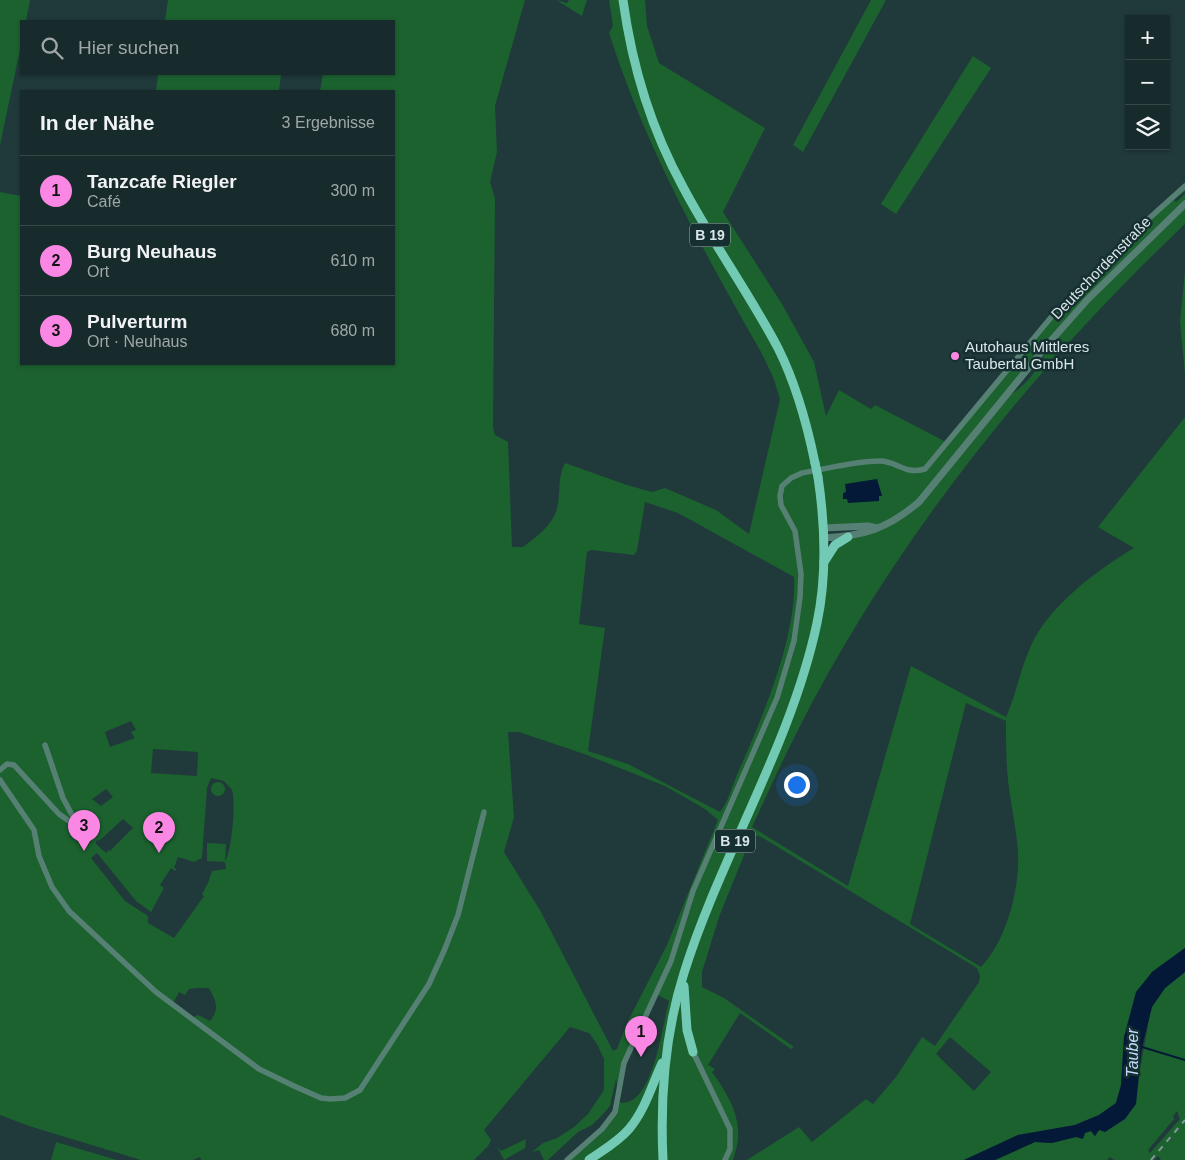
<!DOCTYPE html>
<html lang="de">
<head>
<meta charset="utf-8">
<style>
	:root { --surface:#182b2c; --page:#213334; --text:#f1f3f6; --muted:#9fa7a9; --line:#364748; --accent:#fb87e5 }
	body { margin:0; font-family:Helvetica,sans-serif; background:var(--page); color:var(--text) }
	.controls { position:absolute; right:15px; top:15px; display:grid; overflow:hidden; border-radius:0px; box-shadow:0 1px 4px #0004 }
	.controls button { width:45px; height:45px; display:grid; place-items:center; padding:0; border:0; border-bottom:1px solid var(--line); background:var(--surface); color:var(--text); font:25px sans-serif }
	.you { position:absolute; left:796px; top:784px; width:18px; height:18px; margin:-12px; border:4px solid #fff; border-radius:50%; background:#1a73e8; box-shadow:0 0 0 8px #1a73e833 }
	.badge { display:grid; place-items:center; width:32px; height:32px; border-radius:50%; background:var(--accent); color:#111; font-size:16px; font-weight:700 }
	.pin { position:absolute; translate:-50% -41px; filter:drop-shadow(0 1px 2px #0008) }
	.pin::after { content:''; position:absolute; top:26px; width:18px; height:15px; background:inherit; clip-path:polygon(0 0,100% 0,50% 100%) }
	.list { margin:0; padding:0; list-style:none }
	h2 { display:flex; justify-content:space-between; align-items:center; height:65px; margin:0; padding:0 20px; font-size:21px }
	h2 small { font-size:16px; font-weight:400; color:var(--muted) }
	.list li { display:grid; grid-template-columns:32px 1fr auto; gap:15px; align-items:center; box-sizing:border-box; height:70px; padding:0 20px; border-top:1px solid var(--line) }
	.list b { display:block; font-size:19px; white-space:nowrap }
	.list p { margin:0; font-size:16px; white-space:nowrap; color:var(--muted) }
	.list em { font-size:16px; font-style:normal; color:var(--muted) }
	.icon { flex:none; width:28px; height:28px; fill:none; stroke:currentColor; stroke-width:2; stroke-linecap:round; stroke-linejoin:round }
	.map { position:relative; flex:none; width:1185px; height:1160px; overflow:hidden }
	.search { position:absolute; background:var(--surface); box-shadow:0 1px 4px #0004; left:20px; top:20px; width:375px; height:55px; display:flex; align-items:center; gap:12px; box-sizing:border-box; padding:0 18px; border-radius:0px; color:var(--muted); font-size:19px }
	.panel { position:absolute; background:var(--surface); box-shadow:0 1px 4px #0004; left:20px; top:90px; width:375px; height:275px; border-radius:0px }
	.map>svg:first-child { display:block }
	.green { fill:#1b622f; fill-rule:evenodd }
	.water { fill:#031937 }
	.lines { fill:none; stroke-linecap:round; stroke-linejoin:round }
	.stream { stroke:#031937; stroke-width:2 }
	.minor { stroke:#578075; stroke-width:5.5 }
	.tertiary { stroke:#578075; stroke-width:7 }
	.primary { stroke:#72cab4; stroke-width:9 }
	.rail { stroke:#829597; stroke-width:2; stroke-dasharray:6 6; stroke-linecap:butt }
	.primary-bridge { stroke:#72cab4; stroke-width:9 }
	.poi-dot { fill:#fb87e5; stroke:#162f31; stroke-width:2 }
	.labels { text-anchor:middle; stroke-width:5; stroke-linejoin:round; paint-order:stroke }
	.shield { fill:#162f31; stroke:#9eafb0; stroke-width:1 }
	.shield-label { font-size:14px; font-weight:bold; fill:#d8e6e7 }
	.street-label { font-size:15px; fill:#d8e6e7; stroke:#162f31 }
	.poi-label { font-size:15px; fill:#d8e6e7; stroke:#162f31; text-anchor:start }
	.water-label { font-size:16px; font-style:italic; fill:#c0dbfd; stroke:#162f31 }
</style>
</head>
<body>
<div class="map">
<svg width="1185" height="1160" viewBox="0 0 1185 1160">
	<rect width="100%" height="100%" fill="#20393b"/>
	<g class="green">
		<polygon points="0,0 30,0 26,21 21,21 21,45 0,145"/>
		<path d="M168,0h357l-30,106 2,46 -7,30 5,16 -2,229 2,8 13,7 4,105h11c13,-10 29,-21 34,-38 4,-17 0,-31 8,-46l62,22 25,7 13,-4 51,22 33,24 31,-135 -7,-22 -12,-25c-59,-103 -116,-206 -152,-319l4,-7 -4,-26h36l2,26 12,37 106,65 -42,84 59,92 32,58 12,54 13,-26 32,19 4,-4 71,37 107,-127 132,-129v5l-11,9 2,2 9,-8v30c-153,145 -293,319 -388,508 -16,31 -30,63 -45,95l96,59 63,-220 95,51c10,-22 14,-47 24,-69 17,-41 67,-78 104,-100l-36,-21 87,-110v531l-33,24 -28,65 -3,48 -5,18 -17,12 -24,10 -57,10 -54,25h-217l52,-33 13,15 54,-43 7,5 23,-27 26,-40 13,9 44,-64 1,-6 -3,-8 -216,-131 -6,-2 -4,4 -7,16 -25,62 -17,55v15l22,11 70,49 -3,2 -51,-36 -32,52 7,4 -3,3c13,18 28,41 26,65 0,8 -3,15 -5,23h-166l35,-31 16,-27c35,9 44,-77 51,-101l-13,-7 -32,69 -5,32 -3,-16 -6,27 -7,8 -11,11 -14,7 -30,28h-4l-5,-10 -7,2 11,-9 14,-5 17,-11 14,-13 16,-24v-31l-7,-15 -8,-11 -19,-6 -86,103 7,10 -3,6 -14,14h-273l-1,-3 -7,3h-52l-112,-34 -29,-11v-923l21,4v168h373v-273h-74l3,-17h71v-53h-229zM1048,345c-7,23 -24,45 -46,53zM877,480l5,16h-3v5l-36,-2 3,-7zM645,502l33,11 116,64c3,60 -31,139 -55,193 -6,13 -10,31 -19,42l-92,-48 -40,-13 17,-123 -26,-4 8,-72 4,-2 43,5 3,-4zM823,528l54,1 -36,12 -18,20zM966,703l40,18c0,27 0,54 5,80 3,21 8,43 7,64 -1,34 -14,78 -37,102l-71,-43zM131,721l5,9 -5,2 4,6 -25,9 -5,-15zM508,732h11l68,23 78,31 40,23 13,11 -51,125 -41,80 -9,24 -4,2 -72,-139 -37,-60 10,-35zM153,749l45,3 -1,24 -46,-3zM211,778l13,3c2,3 6,6 8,9 4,11 0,61 -7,71l1,-17 -19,-1v18l18,1 1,7 -14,2 -4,12 -6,11 2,2 -30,42 -26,-15v-7l-23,-15 -34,-43 6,-5 39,48 15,11 13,-24 -4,-3 11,-17 4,3 2,-2 -3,-1 4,-11 16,5 8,-4 5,-70zM106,789l7,8 -12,9 -9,-7zM123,819l10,9 -23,23 -1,-1 -3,3 -10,-9v-3l4,-1zM197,988h12c7,13 11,21 1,33l-12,-6 -9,4 -17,-14 7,-13 6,3 4,-6zM950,1037l41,35 -17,19 -38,-37z"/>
		<polygon points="556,0 567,3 569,0 587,0 582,16"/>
		<polygon points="871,0 886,0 803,152 793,145"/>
		<polygon points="973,56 991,68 896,214 881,204"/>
		<polygon points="158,74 281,74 279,91 156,91"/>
		<polygon points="1185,271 1185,374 1180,322"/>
		<circle cx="218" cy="789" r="7"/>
		<path d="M1185,972v188h-24l-3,-4 -4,4h-40l-4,-3 -3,3h-112l40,-18 17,1 39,-12 4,5 46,-72 10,-56 14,-20zM1177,1111l3,8 -30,34 -2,-3 26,-31 -1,-3z"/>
		<polygon points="526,1139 525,1148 504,1160 497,1147 501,1151"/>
		<polygon points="56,1142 117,1160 51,1160"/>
	</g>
	<g class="water">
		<polygon points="877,479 882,496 879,496 879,501 848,503 847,499 843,499 843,493 846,492 845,484"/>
		<polygon points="1185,948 1185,972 1165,988 1152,1007 1142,1047 1136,1104 1125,1119 1105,1132 1099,1130 1095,1136 1091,1131 1085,1133 1083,1139 1076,1137 1052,1143 1035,1142 995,1160 964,1160 1018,1135 1075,1125 1099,1115 1116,1103 1121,1085 1124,1037 1136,992 1152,972"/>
	</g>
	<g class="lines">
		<polyline class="stream" points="1142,1047 1185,1060"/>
		<g class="minor">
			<polyline points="45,745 63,798 78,826"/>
			<polyline points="0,770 7,764 14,765 59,814 79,828"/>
			<polyline points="0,780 34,830 39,856 52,887 69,911 156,992 259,1069 294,1086 321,1098 330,1099 345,1098 360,1090 429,984 444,951 458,915 484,812"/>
			<polyline points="693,1052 730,1129 730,1149 725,1160"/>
			<path d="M567,1160l35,-31 13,-17 9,-49 47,-102 22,-70 84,-193 17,-57 6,-44 1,-23 -6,-43 -14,-26 -1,-9 2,-10 9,-8 11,-5c25,-4 52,-12 78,-12 17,0 24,14 45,8l128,-154 91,-92 41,-37"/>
		</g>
		<g class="tertiary">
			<polyline points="823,528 868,526 877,528"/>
			<path d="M823,538c41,-2 64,-9 96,-36l129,-158 40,-45 97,-95"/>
		</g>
		<g class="primary">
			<path d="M623,0c9,66 28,129 60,187 29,55 66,106 95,161 18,36 29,76 37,115"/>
			<polyline points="824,562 835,545 848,537"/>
			<polyline points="684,986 687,1030 693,1052"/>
			<path d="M589,1160c14,-10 29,-18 40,-31 16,-19 23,-44 33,-66"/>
			<path d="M663,1160c-3,-63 2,-127 21,-187 37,-118 107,-228 133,-350 10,-47 8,-99 1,-146"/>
		</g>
		<polyline class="rail" points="1151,1160 1185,1120"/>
		<polyline class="primary-bridge" points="815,463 818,477"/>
	</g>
	<circle class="poi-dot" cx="955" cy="356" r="5"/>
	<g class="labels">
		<g class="shield">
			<rect x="690" y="223.5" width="40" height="23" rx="4"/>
			<rect x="715" y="829.5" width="40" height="23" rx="4"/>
		</g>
		<g class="shield-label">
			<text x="710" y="240">B 19</text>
			<text x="735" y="846">B 19</text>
		</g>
		<g class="street-label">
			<text transform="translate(1101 268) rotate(-46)" y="5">Deutschordenstraße</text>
		</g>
		<g class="poi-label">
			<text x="965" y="352">Autohaus Mittleres<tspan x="965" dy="17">Taubertal GmbH</tspan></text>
		</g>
		<g class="water-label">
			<text transform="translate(1132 1053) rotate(-90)" y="6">Tauber</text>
		</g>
	</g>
</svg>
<div class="controls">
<button>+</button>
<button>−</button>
<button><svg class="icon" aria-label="layers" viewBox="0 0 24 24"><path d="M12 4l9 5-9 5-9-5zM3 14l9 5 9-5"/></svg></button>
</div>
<div class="you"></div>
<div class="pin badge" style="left:641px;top:1057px">1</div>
<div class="pin badge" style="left:159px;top:853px">2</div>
<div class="pin badge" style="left:84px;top:851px">3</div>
<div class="search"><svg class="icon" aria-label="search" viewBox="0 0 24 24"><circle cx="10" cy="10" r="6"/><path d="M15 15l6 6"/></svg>Hier suchen</div>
<section class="panel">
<h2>In der Nähe<small>3 Ergebnisse</small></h2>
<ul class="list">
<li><span class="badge">1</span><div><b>Tanzcafe Riegler</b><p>Café</p></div><em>300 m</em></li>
<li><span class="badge">2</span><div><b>Burg Neuhaus</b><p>Ort</p></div><em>610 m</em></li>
<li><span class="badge">3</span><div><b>Pulverturm</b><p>Ort · Neuhaus</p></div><em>680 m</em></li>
</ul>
</section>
</div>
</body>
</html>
